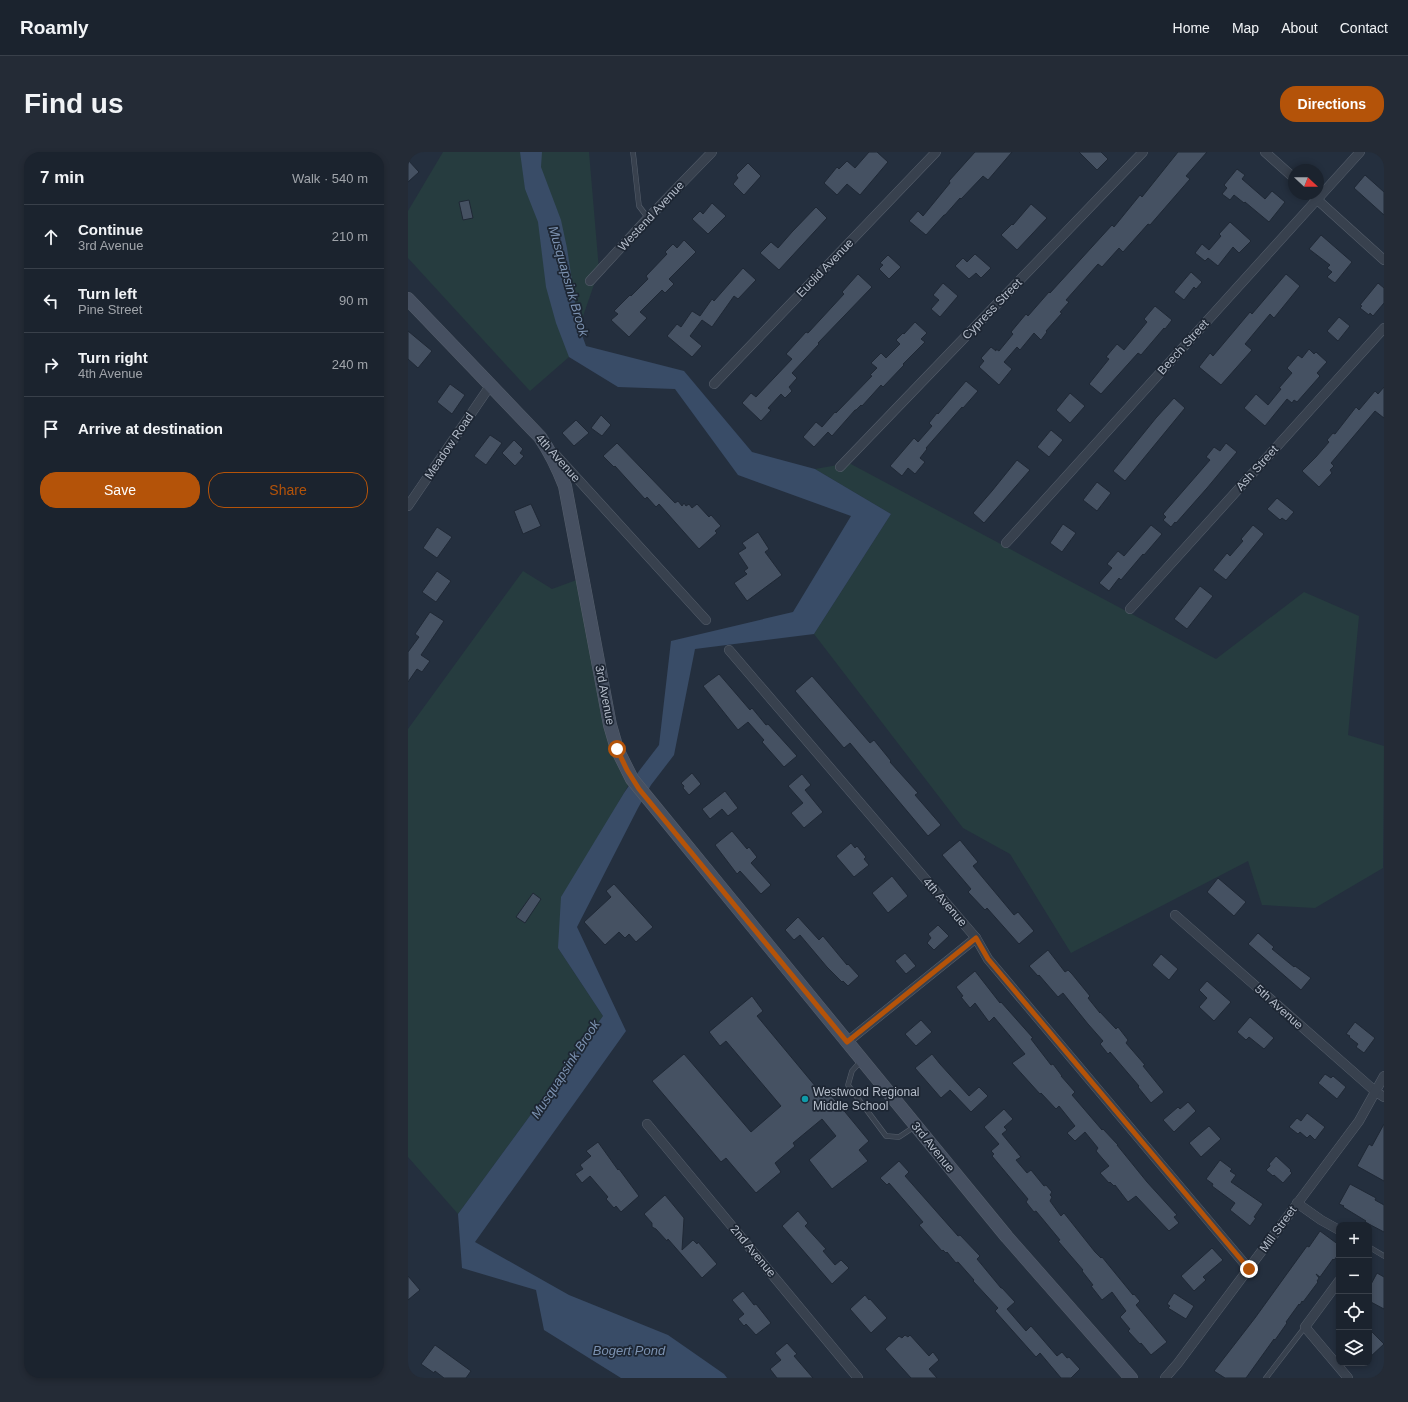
<!DOCTYPE html>
<html lang="en">
<head>
<meta charset="utf-8">
<style>
	:root { --surface:#1b232e; --page:#242b36; --text:#f1f3f6; --muted:#a0a4aa; --line:#39404a; --accent:#b45309 }
	body { margin:0; font-family:Helvetica,sans-serif; background:var(--page); color:var(--text) }
	.controls { position:absolute; right:12px; bottom:12px; display:grid; overflow:hidden; border-radius:8px; box-shadow:0 2px 6px #0003 }
	.controls button { width:36px; height:36px; display:grid; place-items:center; padding:0; border:0; border-bottom:1px solid var(--line); background:var(--surface); color:var(--text); font:20px sans-serif }
	.compass { position:absolute; left:880px; top:12px; width:36px; height:36px; border-radius:50%; background:var(--surface); box-shadow:0 2px 6px #0003; rotate:112deg }
	.stop { position:absolute; width:12px; height:12px; margin:-9px; border:3px solid #b45309; border-radius:50%; background:#fff }
	.stop.end { background:#b45309; border-color:#fff; box-shadow:0 1px 4px #0008 }
	.list { margin:0; padding:0; list-style:none }
	h2 { display:flex; justify-content:space-between; align-items:center; height:52px; margin:0; padding:0 16px; font-size:17px }
	h2 small { font-size:13px; font-weight:400; color:var(--muted) }
	.list li { display:grid; grid-template-columns:26px 1fr auto; gap:12px; align-items:center; box-sizing:border-box; height:64px; padding:0 16px; border-top:1px solid var(--line) }
	.list b { display:block; font-size:15px; white-space:nowrap }
	.list p { margin:0; font-size:13px; white-space:nowrap; color:var(--muted) }
	.list em { font-size:13px; font-style:normal; color:var(--muted) }
	.actions { display:flex; gap:8px; padding:12px 16px }
	.actions a { flex:1; padding:9px 0; border:1px solid var(--accent); border-radius:16px; text-align:center; font-size:14px; color:var(--accent) }
	.actions .main { background:var(--accent); color:#fff }
	.icon { flex:none; width:22px; height:22px; fill:none; stroke:currentColor; stroke-width:2; stroke-linecap:round; stroke-linejoin:round }
	.map { position:relative; flex:none; width:976px; height:1226px; overflow:hidden; border-radius:16px }
	header { display:flex; align-items:center; gap:24px; box-sizing:border-box; height:56px; padding:0 20px; background:var(--surface); border-bottom:1px solid var(--line) }
	header strong { font-size:19px }
	nav { display:flex; gap:22px; margin-inline-start:auto; font-size:14px }
	.intro { display:flex; align-items:center; justify-content:space-between; box-sizing:border-box; height:96px; padding:0 24px }
	h1 { margin:0; font-size:28px }
	.button { padding:10px 18px; border-radius:16px; background:var(--accent); color:#fff; font-size:14px; font-weight:700 }
	main { display:flex; gap:24px; padding:0 24px }
	aside { flex:1; background:var(--surface); border-radius:16px; box-shadow:0 2px 6px #0003 }
	.map>svg:first-child { display:block }
	.green { fill:#263c3f }
	.water { fill:#394c67 }
	.building { fill:#455162; stroke:#1f2835 }
	.lines { fill:none; stroke-linecap:round; stroke-linejoin:round }
	.lane-casing { stroke:#565f6c; stroke-width:5.5 }
	.street-casing { stroke:#565f6c; stroke-width:10 }
	.secondary-casing { stroke:#565f6c; stroke-width:14 }
	.lane { stroke:#38414e; stroke-width:4.5 }
	.street { stroke:#38414e; stroke-width:9 }
	.secondary { stroke:#465061; stroke-width:13 }
	.route { stroke:#b45309; stroke-width:5 }
	.culture-dot { fill:#0f9aa8; stroke:#1d2633; stroke-width:1.5 }
	.labels { text-anchor:middle; stroke-width:3.5; stroke-linejoin:round; paint-order:stroke }
	.street-label { font-size:12px; fill:#b4bcc9; stroke:#1d2633 }
	.poi-label { font-size:12px; fill:#b4bcc9; stroke:#1d2633; text-anchor:start }
	.water-label { font-size:13px; font-style:italic; fill:#7c92b1; stroke:#1d2633 }
</style>
</head>
<body>
<header>
<strong>Roamly</strong>
<nav><a>Home</a><a>Map</a><a>About</a><a>Contact</a></nav>
</header>
<div class="intro"><h1>Find us</h1><a class="button">Directions</a></div>
<main>
<aside>
<h2>7 min<small>Walk · 540 m</small></h2>
<ul class="list">
<li><svg class="icon" aria-label="ahead" viewBox="0 0 24 24"><path d="M12 20V5M6 11l6-6 6 6"/></svg><div><b>Continue</b><p>3rd Avenue</p></div><em>210 m</em></li>
<li><svg class="icon" aria-label="left" viewBox="0 0 24 24"><path d="M17 20v-9H6M10 6l-5 5 5 5"/></svg><div><b>Turn left</b><p>Pine Street</p></div><em>90 m</em></li>
<li><svg class="icon" aria-label="right" viewBox="0 0 24 24"><path d="M7 20v-9h11M14 6l5 5-5 5"/></svg><div><b>Turn right</b><p>4th Avenue</p></div><em>240 m</em></li>
<li><svg class="icon" aria-label="arrive" viewBox="0 0 24 24"><path d="M6 21V4h12l-3 4 3 4H6"/></svg><div><b>Arrive at destination</b></div></li>
</ul>
<div class="actions"><a class="main">Save</a><a>Share</a></div>
</aside>
<div class="map">
<svg width="976" height="1226" viewBox="0 0 976 1226">
	<rect width="100%" height="100%" fill="#242f3e"/>
	<g class="green">
		<polygon points="35,0 181,0 191,118 161,205 122,239 0,106 0,59"/>
		<polygon points="441,311 808,507 896,440 951,464 940,583 976,594 975,716 907,756 854,753 840,709 663,801 602,702 555,676 406,482 483,362 407,317"/>
		<polygon points="115,419 144,437 174,426 202,573 224,627 209,653 150,796 195,864 50,1062 0,1005 0,577"/>
	</g>
	<polygon class="water" points="112,0 134,0 133,15 153,68 159,96 171,175 178,194 276,219 344,300 407,317 483,362 406,482 287,497 266,603 243,633 230,656 169,775 218,879 67,1090 161,1143 260,1183 316,1222 319,1226 213,1226 136,1178 128,1138 54,1116 50,1062 195,864 150,796 153,745 216,641 231,619 251,593 263,489 385,460 443,364 330,323 267,237 210,235 161,205 148,171 138,135 130,70 117,37"/>
	<g class="building">
		<polygon points="461,0 469,0 480,10 452,43 439,32 429,43 416,31 429,15 431,17 439,9 447,16"/>
		<polygon points="567,0 604,0 580,28 575,24 553,47 552,46 537,63 536,63 518,83 501,69 510,59 515,64 542,31 541,29"/>
		<polygon points="671,0 693,0 700,7 689,18"/>
		<polygon points="770,0 799,0 778,24 782,27 742,73 740,72 715,100 711,96 694,115 690,112 658,148 661,150 652,160 654,161 638,179 639,180 633,188 626,181 612,198 609,195 596,210 604,217 591,233 571,215 576,209 573,206 583,195 588,199 588,197 591,199 605,182 603,180 618,162 620,164 641,140 642,141 704,73 706,75 732,43 734,45"/>
		<polygon points="0,8 11,20 0,30"/>
		<polygon points="340,11 353,24 336,43 325,32 330,26 328,23"/>
		<polygon points="829,17 837,23 834,27 857,47 864,39 877,50 861,70 837,50 836,51 826,43 822,48 814,42 819,36 816,33"/>
		<polygon points="957,23 976,40 976,63 946,36"/>
		<polygon points="61,48 65,66 55,68 51,50"/>
		<polygon points="304,51 318,64 300,82 284,67 292,59 295,62"/>
		<polygon points="623,52 639,66 609,98 593,83 604,72 605,73"/>
		<polygon points="408,55 419,66 371,118 352,101 363,90 370,96 384,80"/>
		<polygon points="822,70 843,89 831,101 825,95 810,114 800,106 797,109 787,101 794,92 801,98 813,84 811,82"/>
		<polygon points="913,83 944,110 927,131 919,125 924,120 919,116 922,113 901,97"/>
		<polygon points="276,88 288,100 261,127 266,132 257,141 254,138 232,160 239,166 221,185 203,168 210,162 206,159 222,143 223,144 240,127 238,124 259,102 257,100 265,92 269,96"/>
		<polygon points="567,102 583,116 573,126 568,121 561,127 547,114 555,106 559,110"/>
		<polygon points="480,103 493,115 481,127 471,117 475,113 472,111"/>
		<polygon points="335,116 348,128 330,147 326,144 304,175 294,168 282,184 294,194 284,205 259,184 269,172 273,175 284,159 292,164 304,147 306,149"/>
		<polygon points="783,120 794,130 788,137 786,135 776,148 766,140"/>
		<polygon points="450,122 464,135 410,191 411,192 384,221 389,226 381,235 384,239 377,246 373,242 360,256 363,258 353,269 334,251 343,241 348,245 384,207 378,202 398,180 400,181 436,142 434,140"/>
		<polygon points="878,122 892,134 866,166 862,162 837,192 844,198 813,233 791,215 802,201 805,204 842,160 844,162"/>
		<polygon points="535,131 550,144 532,165 523,157 531,148 525,143"/>
		<polygon points="970,131 976,136 976,151 965,164 962,161 961,163 952,156 954,154 952,153"/>
		<polygon points="747,154 764,168 757,177 756,176 733,203 730,201 693,242 681,232 701,207 698,205 709,192 716,198 739,170 736,167"/>
		<polygon points="931,165 942,174 930,189 919,179"/>
		<polygon points="507,170 519,181 513,187 517,190 495,212 496,213 475,235 473,233 454,254 453,253 448,258 447,258 424,284 420,280 406,295 395,285 408,270 414,275 427,260 428,261 464,224 462,223 469,216 463,211 473,201 478,206 492,192 488,188 495,181 496,182"/>
		<polygon points="0,179 24,199 10,216 0,207"/>
		<polygon points="901,197 906,202 908,200 919,210 909,221 912,224 889,250 886,248 884,251 879,247 857,274 836,256 848,242 860,253 873,237 871,236 884,221 879,216 890,203 894,206"/>
		<polygon points="558,229 570,239 555,256 554,255 518,296 519,297 512,306 517,310 507,322 500,316 494,324 482,314 506,286 510,290 524,274 521,271 529,261 530,262"/>
		<polygon points="42,232 57,243 44,262 29,250"/>
		<polygon points="976,235 976,266 967,259 923,311 926,314 922,318 924,321 911,335 894,319 908,305 921,290 919,288 925,281 927,282 948,255 951,258 967,239 970,242"/>
		<polygon points="662,241 677,254 662,271 648,258"/>
		<polygon points="766,246 777,256 717,329 705,319 748,266"/>
		<polygon points="193,263 203,273 194,284 183,276"/>
		<polygon points="168,268 181,281 166,294 154,281"/>
		<polygon points="643,278 655,288 641,305 629,295"/>
		<polygon points="82,283 94,291 78,313 66,304"/>
		<polygon points="106,288 115,297 112,301 116,304 107,314 94,301"/>
		<polygon points="209,291 267,351 270,349 274,354 276,351 278,354 281,352 284,356 289,352 301,365 303,363 313,374 307,379 309,381 291,397 251,352 248,355 239,345 237,347 207,314 206,315 195,304"/>
		<polygon points="818,291 829,300 799,336 768,371 767,370 763,375 755,368 758,365 755,362 802,308 798,305 806,295 812,299"/>
		<polygon points="609,308 622,318 576,371 565,361 584,339"/>
		<polygon points="689,330 703,341 689,359 675,348"/>
		<polygon points="869,346 886,360 878,369 874,366 872,368 859,357"/>
		<polygon points="123,352 133,374 115,382 106,359"/>
		<polygon points="655,372 668,381 654,400 642,391"/>
		<polygon points="743,373 754,382 736,403 735,402 713,428 711,426 701,439 691,431 704,416 699,412 710,399 716,404"/>
		<polygon points="845,373 856,382 818,428 805,418 819,401 822,404 835,389 833,387"/>
		<polygon points="29,375 44,385 29,406 15,396"/>
		<polygon points="350,380 361,397 357,400 374,423 339,449 326,431 339,422 336,419 340,416 330,401 338,396 334,391"/>
		<polygon points="29,419 43,429 28,450 14,440"/>
		<polygon points="792,434 805,444 779,477 766,467"/>
		<polygon points="22,460 36,469 13,503 22,509 14,520 9,517 0,530 0,500 11,485 7,482"/>
		<polygon points="311,522 342,558 344,556 358,573 360,572 389,604 376,615 354,590 356,588 340,570 330,578 295,534"/>
		<polygon points="404,524 462,591 466,588 483,609 482,610 510,641 507,643 533,673 520,684 442,591 436,596 387,539"/>
		<polygon points="284,621 293,632 281,643 275,636 276,634 273,631"/>
		<polygon points="394,622 403,633 397,638 415,660 396,676 383,661 395,651 380,634"/>
		<polygon points="317,639 330,656 320,664 314,657 302,667 294,657"/>
		<polygon points="324,679 339,697 341,695 349,705 343,711 363,733 353,742 332,719 329,722 307,693"/>
		<polygon points="552,688 570,710 565,714 606,763 610,760 626,779 611,792 579,756 577,758 560,740 563,737 534,703"/>
		<polygon points="443,691 447,696 449,694 458,705 456,707 461,713 446,725 428,704"/>
		<polygon points="484,724 500,744 480,761 464,741"/>
		<polygon points="810,726 838,750 826,764 799,740"/>
		<polygon points="206,732 245,775 228,790 221,782 217,786 211,780 197,793 176,770 203,745 198,739"/>
		<polygon points="125,741 133,747 117,771 108,765"/>
		<polygon points="390,765 411,788 415,784 439,813 440,812 451,824 440,834 435,829 434,830 419,815 392,783 386,788 377,778"/>
		<polygon points="530,773 541,784 526,798 519,791 523,786 520,782"/>
		<polygon points="850,781 866,795 864,797 886,815 887,814 903,826 893,838 840,792"/>
		<polygon points="640,798 657,820 660,818 664,822 682,844 680,846 692,861 692,860 708,877 710,875 720,888 718,891 737,913 735,914 756,940 743,951 730,935 731,934 702,900 700,902 692,892 695,889 680,872 655,841 650,845 631,823 630,824 621,814"/>
		<polygon points="497,801 508,814 498,822 487,809"/>
		<polygon points="753,802 770,817 761,828 744,813"/>
		<polygon points="567,819 592,851 593,850 625,886 623,887 643,913 645,912 654,924 653,924 667,940 664,943 694,978 695,977 710,993 709,993 739,1030 769,1063 766,1065 771,1071 761,1079 728,1044 720,1050 707,1033 706,1034 702,1030 701,1031 692,1021 701,1014 688,999 690,996 677,980 667,989 659,981 667,974 651,954 648,957 633,941 632,942 604,911 617,902 586,865 581,870 567,851 562,856 553,845 555,844 548,835"/>
		<polygon points="799,829 823,850 806,869 791,855 799,846 791,838"/>
		<polygon points="344,844 355,859 349,864 413,941 418,937 461,989 451,998 460,1009 424,1037 401,1008 428,984 414,967 385,991 387,994 367,1011 373,1020 348,1041 318,1006 313,1010 244,929 276,902 343,980 373,954 318,889 312,894 301,880"/>
		<polygon points="842,865 866,886 856,897 841,885 838,888 829,880"/>
		<polygon points="513,868 524,880 508,894 497,882"/>
		<polygon points="947,870 967,886 956,901 948,895 950,892 941,885 942,884 938,882"/>
		<polygon points="524,902 532,912 561,944 571,935 580,944 563,960 542,938 533,946 507,916"/>
		<polygon points="917,922 923,926 925,924 938,935 929,947 910,931"/>
		<polygon points="780,950 788,959 766,980 755,968 770,955 772,957"/>
		<polygon points="596,957 605,967 596,975 599,978 594,982 613,1005 608,1008 619,1021 623,1018 636,1034 638,1033 644,1040 642,1043 644,1045 642,1049 653,1064 656,1061 687,1100 693,1106 694,1105 725,1143 726,1142 732,1149 728,1153 759,1190 743,1203 733,1191 732,1192 720,1179 722,1177 712,1165 718,1159 704,1140 694,1148 683,1134 685,1133 674,1119 675,1118 650,1089 652,1088 628,1059 626,1060 618,1050 620,1047 584,1004 586,1002 583,999 591,992 576,975"/>
		<polygon points="899,961 917,975 907,988 902,983 899,986 892,980 890,982 881,975 889,966 893,969"/>
		<polygon points="976,972 976,1029 949,1014 961,992 964,994"/>
		<polygon points="801,974 813,987 793,1005 781,991"/>
		<polygon points="190,990 210,1018 211,1017 231,1044 213,1060 208,1054 206,1056 198,1047 200,1045 182,1024 174,1031 167,1022 175,1017 172,1013 183,1004 178,999"/>
		<polygon points="868,1004 883,1018 882,1019 884,1021 875,1031 866,1023 865,1024 858,1018 862,1014 861,1012"/>
		<polygon points="812,1008 824,1017 822,1019 828,1023 823,1030 855,1052 846,1065 848,1066 842,1074 822,1058 827,1051 804,1034 805,1032 798,1027"/>
		<polygon points="491,1009 501,1020 497,1024 550,1084 552,1083 572,1104 569,1107 593,1136 594,1136 607,1150 599,1157 618,1179 623,1174 649,1204 654,1200 659,1206 661,1205 672,1217 663,1226 653,1226 632,1201 628,1205 587,1159 590,1156 565,1129 566,1128 550,1110 548,1111 539,1100 538,1101 535,1098 534,1099 511,1073 515,1070 481,1031 479,1033 472,1026"/>
		<polygon points="942,1032 968,1046 967,1048 976,1053 976,1080 957,1070 958,1069 935,1055 936,1054 931,1052"/>
		<polygon points="257,1043 276,1066 274,1098 285,1088 289,1092 290,1090 309,1112 294,1126 260,1087 259,1089 248,1077 244,1075 244,1071 236,1062"/>
		<polygon points="390,1059 400,1071 397,1074 418,1097 415,1099 427,1113 433,1108 441,1116 424,1132 374,1074"/>
		<polygon points="912,1079 931,1093 931,1102 926,1108 925,1107 912,1125 908,1122 911,1126 909,1129 910,1130 895,1150 894,1149 892,1153 891,1152 878,1170 879,1171 867,1188 866,1187 838,1226 817,1226 806,1219 847,1166 899,1094 901,1095"/>
		<polygon points="804,1096 815,1108 795,1125 798,1128 786,1139 773,1124"/>
		<polygon points="969,1121 976,1125 976,1157 961,1149 961,1136"/>
		<polygon points="0,1124 12,1138 0,1148"/>
		<polygon points="335,1139 346,1153 348,1152 363,1171 348,1183 338,1172 336,1174 330,1167 336,1162 324,1148"/>
		<polygon points="766,1141 786,1154 778,1167 760,1156 762,1154 759,1152"/>
		<polygon points="457,1143 461,1148 462,1147 479,1166 463,1181 442,1157"/>
		<polygon points="961,1177 976,1192 961,1206"/>
		<polygon points="497,1183 500,1185 502,1183 521,1204 525,1200 531,1208 521,1217 529,1226 503,1226 477,1197 491,1184 494,1186"/>
		<polygon points="379,1191 389,1202 386,1204 405,1226 369,1226 362,1217 373,1208 367,1201"/>
		<polygon points="27,1193 63,1219 58,1226 36,1226 27,1219 26,1221 13,1212"/>
	</g>
	<g class="lines">
		<g class="lane-casing">
			<g id="lane">
				<polyline points="225,0 231,54 240,66"/>
				<polyline points="453,909 444,919 440,933 478,984 491,985 506,975"/>
				<polyline points="961,1095 976,1104"/>
				<polyline points="858,1226 897,1175"/>
			</g>
		</g>
		<g class="street-casing">
			<g id="street">
				<polyline points="857,0 886,26"/>
				<polyline points="903,42 976,108"/>
				<polyline points="182,129 240,66 304,0"/>
				<polyline points="306,232 528,0"/>
				<polyline points="146,301 298,468"/>
				<polyline points="432,315 735,0"/>
				<polyline points="0,354 82,234"/>
				<polyline points="598,391 952,0"/>
				<polyline points="722,457 976,176"/>
				<polyline points="321,498 568,786 580,807 841,1117"/>
				<polyline points="767,763 968,940 976,945"/>
				<polyline points="439,890 568,786"/>
				<polyline points="239,972 450,1226"/>
				<polyline points="889,1051 913,1068 931,1078"/>
				<polyline points="931,1129 897,1175 940,1226"/>
				<polyline points="757,1226 770,1211 951,969 976,924"/>
			</g>
		</g>
		<g class="secondary-casing">
			<path id="secondary" d="M0,147l132,138c11,16 18,31 25,49l45,239 7,24 15,30 375,458 124,141"/>
		</g>
		<use href="#lane" class="lane"/>
		<use href="#street" class="street"/>
		<use href="#secondary" class="secondary"/>
	</g>
	<g class="lines">
		<polyline class="route" points="209,597 219,618 231,637 439,890 568,786 580,807 841,1117"/>
	</g>
	<circle class="culture-dot" cx="397" cy="947" r="4"/>
	<g class="labels">
		<g class="street-label">
			<text transform="translate(243 64) rotate(-47)" y="4">Westend Avenue</text>
			<text transform="translate(417 116) rotate(-46)" y="4">Euclid Avenue</text>
			<text transform="translate(584 157) rotate(-46)" y="4">Cypress Street</text>
			<text transform="translate(775 195) rotate(-48)" y="4">Beech Street</text>
			<text transform="translate(41 294) rotate(-56)" y="4">Meadow Road</text>
			<text transform="translate(150 306) rotate(48)" y="4">4th Avenue</text>
			<text transform="translate(849 316) rotate(-48)" y="4">Ash Street</text>
			<text transform="translate(197 543) rotate(79)" y="4">3rd Avenue</text>
			<text transform="translate(537 750) rotate(49)" y="4">4th Avenue</text>
			<text transform="translate(871 855) rotate(42)" y="4">5th Avenue</text>
			<text transform="translate(525 995) rotate(51)" y="4">3rd Avenue</text>
			<text transform="translate(870 1077) rotate(-54)" y="4">Mill Street</text>
			<text transform="translate(345 1099) rotate(50)" y="4">2nd Avenue</text>
		</g>
		<g class="poi-label">
			<text x="405" y="944">Westwood Regional<tspan x="405" dy="14">Middle School</tspan></text>
		</g>
		<g class="water-label">
			<text transform="translate(161 129) rotate(74)" y="5">Musquapsink Brook</text>
			<text transform="translate(157 917) rotate(-57)" y="5">Musquapsink Brook</text>
			<text x="221" y="1203">Bogert Pond</text>
		</g>
	</g>
</svg>
<div class="controls">
<button>+</button>
<button>−</button>
<button><svg class="icon" aria-label="locate" viewBox="0 0 24 24"><circle cx="12" cy="12" r="6"/><path d="M12 2v4M12 18v4M2 12h4M18 12h4"/></svg></button>
<button><svg class="icon" aria-label="layers" viewBox="0 0 24 24"><path d="M12 4l9 5-9 5-9-5zM3 14l9 5 9-5"/></svg></button>
</div>
<svg class="compass" viewBox="-18 -18 36 36"><path d="M0-13l5 13h-10z" fill="#e53935"/><path d="M0 13l5-13h-10z" fill="#a0a4aa"/></svg>
<div class="stop" style="left:209px;top:597px"></div>
<div class="stop end" style="left:841px;top:1117px"></div>
</div>
</main>
</body>
</html>
